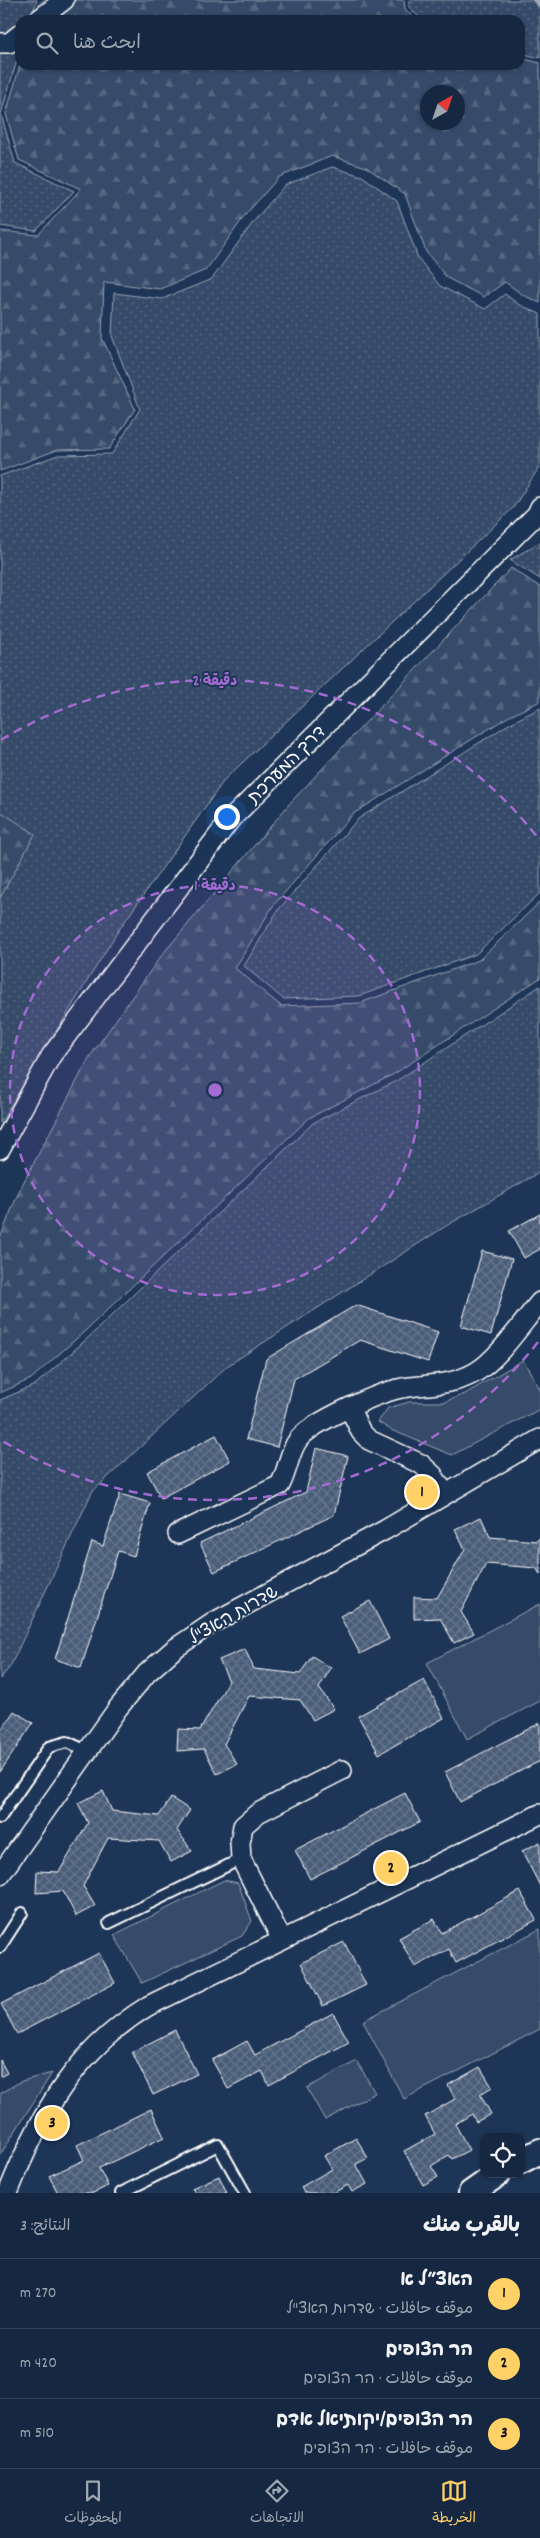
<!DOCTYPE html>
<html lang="ar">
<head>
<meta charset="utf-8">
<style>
	:root { --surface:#162841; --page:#23344c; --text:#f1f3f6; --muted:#9ea6b1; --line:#35445a; --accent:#ffd166 }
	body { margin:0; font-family:Dekko,"Playpen Sans Arabic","Playpen Sans Hebrew",sans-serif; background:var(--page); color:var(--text); direction:rtl }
	.controls { position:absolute; right:15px; bottom:15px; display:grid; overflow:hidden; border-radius:10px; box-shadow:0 1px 4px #0004 }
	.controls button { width:45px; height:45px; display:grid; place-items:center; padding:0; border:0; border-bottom:1px solid var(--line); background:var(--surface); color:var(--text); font:25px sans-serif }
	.compass { position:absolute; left:420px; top:85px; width:45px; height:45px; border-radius:50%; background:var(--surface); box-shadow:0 1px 4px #0004; rotate:40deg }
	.you { position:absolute; left:226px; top:816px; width:18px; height:18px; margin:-12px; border:4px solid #fff; border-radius:50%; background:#1a73e8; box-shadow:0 0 0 8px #1a73e833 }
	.badge { display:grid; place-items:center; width:32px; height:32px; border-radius:50%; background:var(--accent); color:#111; font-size:16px; font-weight:700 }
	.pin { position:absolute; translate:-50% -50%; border:2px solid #fff; box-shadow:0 1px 5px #0006 }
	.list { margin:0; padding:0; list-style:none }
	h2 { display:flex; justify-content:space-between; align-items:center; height:65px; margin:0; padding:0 20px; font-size:21px }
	h2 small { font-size:16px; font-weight:400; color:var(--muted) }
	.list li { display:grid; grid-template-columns:32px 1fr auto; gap:15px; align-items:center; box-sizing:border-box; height:70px; padding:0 20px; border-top:1px solid var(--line) }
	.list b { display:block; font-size:19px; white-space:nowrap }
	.list p { margin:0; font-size:16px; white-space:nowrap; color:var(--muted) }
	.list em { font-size:16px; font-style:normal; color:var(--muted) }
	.icon { flex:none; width:28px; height:28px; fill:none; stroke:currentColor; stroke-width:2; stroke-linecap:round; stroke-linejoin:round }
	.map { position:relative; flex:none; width:540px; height:2193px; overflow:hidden; direction:ltr }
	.search { position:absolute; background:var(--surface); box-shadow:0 1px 4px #0004; left:15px; right:15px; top:15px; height:55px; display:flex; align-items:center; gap:12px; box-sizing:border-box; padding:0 18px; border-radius:15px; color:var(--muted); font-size:19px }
	.sheet { height:275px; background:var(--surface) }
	nav { display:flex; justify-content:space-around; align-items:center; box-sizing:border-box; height:70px; border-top:1px solid var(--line); background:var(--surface); font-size:14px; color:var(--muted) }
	nav a { display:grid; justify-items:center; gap:2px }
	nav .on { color:var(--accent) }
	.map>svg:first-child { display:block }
	.grass { fill:url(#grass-dots); stroke:#9aa5b4 }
	.forest { fill:url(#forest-firs); stroke:#9aa5b4; fill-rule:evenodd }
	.park { fill:#364b69; stroke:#9aa5b4 }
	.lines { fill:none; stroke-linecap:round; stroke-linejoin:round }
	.stream { stroke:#a0aab8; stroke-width:5 }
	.building { fill:url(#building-cross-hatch); stroke:#fff }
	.service-casing { stroke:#fff; stroke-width:14 }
	.minor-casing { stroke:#fff; stroke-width:22 }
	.tertiary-casing { stroke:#fff; stroke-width:28 }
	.service { stroke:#1d3557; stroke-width:10 }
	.minor { stroke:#1d3557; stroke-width:19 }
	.tertiary { stroke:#1d3557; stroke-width:24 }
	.ring { fill:none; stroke:#a36bd2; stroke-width:2.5; stroke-dasharray:9 6 }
	.labels { text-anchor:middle; stroke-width:4; stroke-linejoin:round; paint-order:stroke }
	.street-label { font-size:18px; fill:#fff; stroke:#1d3557 }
	.centre { fill:#a36bd2; stroke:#1d3557; stroke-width:2.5 }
	.ring-label { font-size:15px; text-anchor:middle; font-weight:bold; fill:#a36bd2; stroke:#1d3557; stroke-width:4; stroke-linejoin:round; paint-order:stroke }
</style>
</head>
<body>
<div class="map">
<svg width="540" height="2193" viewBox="0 0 540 2193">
	<defs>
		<pattern id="grass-dots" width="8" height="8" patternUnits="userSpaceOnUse" patternTransform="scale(1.25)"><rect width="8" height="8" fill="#364b69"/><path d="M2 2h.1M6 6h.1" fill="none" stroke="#546680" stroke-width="1.8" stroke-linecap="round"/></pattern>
		<pattern id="forest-firs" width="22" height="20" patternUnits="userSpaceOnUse" patternTransform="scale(1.25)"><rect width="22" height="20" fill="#364b69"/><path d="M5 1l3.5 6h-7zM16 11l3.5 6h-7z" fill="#546680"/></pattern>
		<pattern id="building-cross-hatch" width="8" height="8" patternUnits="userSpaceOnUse" patternTransform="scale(1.25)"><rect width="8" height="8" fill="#4a5d79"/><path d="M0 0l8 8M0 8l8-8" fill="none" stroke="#65758d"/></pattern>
	</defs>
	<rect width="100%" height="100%" fill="#1d3557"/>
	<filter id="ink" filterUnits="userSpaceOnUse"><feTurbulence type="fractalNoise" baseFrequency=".02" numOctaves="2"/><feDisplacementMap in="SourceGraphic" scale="10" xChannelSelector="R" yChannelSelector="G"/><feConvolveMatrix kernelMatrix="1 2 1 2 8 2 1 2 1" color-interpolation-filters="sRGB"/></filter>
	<g filter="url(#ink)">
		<g class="grass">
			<polygon points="0,0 37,0 30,20 20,20 20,50 1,114 15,163 74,191 36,231 0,226"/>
			<polygon points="409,0 540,0 540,58 520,53 520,20 422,20 409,7"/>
			<polygon points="332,167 362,176 397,201 418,258 440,286 485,309 505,294 518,304 540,314 540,466 513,508 225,779 118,931 0,1123 0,476 58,455 112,454 140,409 112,336 114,293 162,299 212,279 254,221 285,185"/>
			<polygon points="540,542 540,579 510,560"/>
			<polygon points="540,708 540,893 476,954 359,996 283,999 244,966 278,910 358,819 509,724"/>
			<polygon points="540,986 540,1172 446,1226 227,1366 92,1492 10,1667 0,1679 0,1400 35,1385 89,1337 313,1123 398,1080"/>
		</g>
		<g class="forest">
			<polygon points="44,0 404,0 405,9 416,20 34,20 39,4"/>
			<path d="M520,58l20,5v240l-17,-8 -18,-13 -21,15 -37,-19 -21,-26 -21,-58 -39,-27 -34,-11 -53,21 -33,37 -40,56 -46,19 -56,-7 -2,56 33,71 -26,40 -52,1 -57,21v-240l38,4 43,-46 -62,-29 -13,-46 14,-49h500zM458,92v30h-30v-30z"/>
			<polygon points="511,568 540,587 540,701 506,718 353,814 273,906 235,968 281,1006 360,1003 479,960 540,902 540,978 394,1074 309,1118 85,1331 31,1379 0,1393 0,1238 20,1189 89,1058 161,956 291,802"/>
			<polygon points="0,811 35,834 0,898"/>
		</g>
		<g class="park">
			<polygon points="523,1360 540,1389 540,1409 452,1455 391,1430 378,1422 388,1408 409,1402 444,1402 465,1394"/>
			<polygon points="540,1604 540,1701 467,1739 427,1663"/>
			<polygon points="224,1880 238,1883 252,1921 242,1936 142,1983 114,1935"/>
			<polygon points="540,1929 540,2029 404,2099 363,2021"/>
			<polygon points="357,2061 375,2093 325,2120 307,2088"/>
			<polygon points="52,2073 0,2155 0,2093 22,2081"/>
		</g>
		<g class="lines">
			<polyline class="stream" points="535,0 540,5"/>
		</g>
		<g class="building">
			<polygon points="540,1214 540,1249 524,1258 509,1231"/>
			<polygon points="482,1251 512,1259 491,1335 461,1326"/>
			<polygon points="356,1305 438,1332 428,1362 360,1340 294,1379 277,1447 246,1439 266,1359"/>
			<polygon points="216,1435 230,1461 161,1498 147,1472"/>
			<polygon points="316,1448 348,1456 334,1515 214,1572 200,1543 306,1492"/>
			<polygon points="120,1494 150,1503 134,1556 118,1551 81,1668 55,1659 92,1542 103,1546"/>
			<polygon points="481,1517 490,1537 537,1541 540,1537 540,1574 536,1568 486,1564 461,1612 474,1633 454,1643 440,1618 414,1619 414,1597 437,1598 465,1549 455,1529"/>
			<polygon points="370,1601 389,1639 360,1654 340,1616"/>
			<polygon points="245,1649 254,1669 300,1674 312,1656 331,1668 319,1688 334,1709 313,1720 300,1700 249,1696 224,1744 237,1764 217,1774 204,1749 177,1751 178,1729 200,1730 229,1681 219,1660"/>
			<polygon points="424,1680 444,1718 379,1754 358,1716"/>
			<polygon points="14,1711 33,1723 0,1772 0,1728 2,1729"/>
			<polygon points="540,1723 540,1761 460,1802 445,1772"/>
			<polygon points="103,1791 112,1811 159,1816 171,1798 190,1810 177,1830 192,1851 171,1862 159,1841 108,1838 83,1886 95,1906 76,1916 63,1891 36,1893 37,1871 59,1872 88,1823 78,1803"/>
			<polygon points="405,1793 420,1822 310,1879 295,1850"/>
			<polygon points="540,1842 540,1886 522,1851"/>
			<polygon points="520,1891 536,1920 456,1963 449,1949 415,1967 399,1938 434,1919 442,1933"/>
			<polygon points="344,1942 366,1985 323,2006 301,1963"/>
			<polygon points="99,1953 115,1983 17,2034 1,2004"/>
			<polygon points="333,2013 349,2042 269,2085 262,2071 228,2089 212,2060 247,2041 255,2055"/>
			<polygon points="175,2030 197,2074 153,2095 132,2052"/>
			<polygon points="0,2060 7,2073 0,2077"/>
			<polygon points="480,2067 492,2087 480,2094 491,2114 476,2122 472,2114 455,2124 469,2150 452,2159 449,2155 431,2166 438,2177 423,2185 404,2151 435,2134 425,2116 455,2099 448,2085"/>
			<polygon points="151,2109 164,2137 99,2168 108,2186 93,2193 58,2193 49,2176 84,2160 77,2145"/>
			<polygon points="356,2138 368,2158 356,2164 367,2184 352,2192 348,2185 333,2193 304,2193 301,2187 332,2169 324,2156"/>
			<polygon points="219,2176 227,2193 195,2193 192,2188"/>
		</g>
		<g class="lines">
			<g class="service-casing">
				<g id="service">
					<polyline points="0,1818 49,1747 67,1742 87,1751"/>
					<polyline points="109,1923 241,1859"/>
					<polyline points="0,1947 22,1913"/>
					<polyline points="121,2193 218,2145 245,2193"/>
				</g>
			</g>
			<g class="minor-casing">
				<g id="minor">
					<polyline points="38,20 64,0"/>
					<polyline points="0,43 9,43 20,34"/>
					<polyline points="0,1149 51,1056 230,820 537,514 540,507"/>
					<polyline points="350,1409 361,1432 369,1440 421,1464 433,1475 445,1494"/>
					<path d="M178,1534l102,-49c8,-15 9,-33 18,-45 13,-18 82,-48 104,-52 26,-4 50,-2 74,-16 23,-14 46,-49 64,-70"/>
					<polyline points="0,1875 118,1708 147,1673 174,1649 214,1622 385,1530 540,1439"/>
					<polyline points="282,1940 241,1859 240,1843 243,1826 258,1813 342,1770"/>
					<path d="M8,2193c31,-78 67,-142 140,-187l392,-192"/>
				</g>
			</g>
			<g class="tertiary-casing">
				<g id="tertiary">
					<polyline points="521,2161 540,2151"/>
					<polyline points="471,2193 498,2174"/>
				</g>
			</g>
			<use href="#service" class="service"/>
			<use href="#minor" class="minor"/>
			<use href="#tertiary" class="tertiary"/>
		</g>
	</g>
	<circle cx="215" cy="1090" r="205" fill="#a36bd2" fill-opacity=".12"/>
	<g class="ring">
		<circle cx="215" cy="1090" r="205"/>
		<path d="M538 1342A410 410 0 0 1 1 1440M1 740A410 410 0 0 1 538 838"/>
	</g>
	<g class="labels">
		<g class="street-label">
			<text transform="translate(286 764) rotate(-45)" y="6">דרך המערכת</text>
			<text transform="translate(233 1614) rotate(-30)" y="6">שדרות האצ"ל</text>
		</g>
	</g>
	<circle cx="215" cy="1090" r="8" class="centre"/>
	<g class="ring-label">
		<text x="215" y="685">2 دقيقة</text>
		<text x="215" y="890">1 دقيقة</text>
	</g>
</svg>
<div class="controls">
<button><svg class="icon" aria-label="locate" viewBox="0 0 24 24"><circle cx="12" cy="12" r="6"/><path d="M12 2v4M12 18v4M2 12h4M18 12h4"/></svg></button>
</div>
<svg class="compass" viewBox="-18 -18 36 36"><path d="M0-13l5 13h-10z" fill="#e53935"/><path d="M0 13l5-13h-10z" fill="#9ea6b1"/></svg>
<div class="you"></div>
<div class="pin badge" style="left:422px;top:1492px">1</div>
<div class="pin badge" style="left:391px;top:1868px">2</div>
<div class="pin badge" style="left:52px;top:2123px">3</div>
<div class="search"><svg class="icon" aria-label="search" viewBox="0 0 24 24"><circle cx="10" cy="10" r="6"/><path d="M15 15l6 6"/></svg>ابحث هنا</div>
</div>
<section class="sheet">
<h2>بالقرب منك<small>النتائج: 3</small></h2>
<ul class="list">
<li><span class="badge">1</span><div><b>האצ״ל א</b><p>موقف حافلات · שדרות האצ&quot;ל</p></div><em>270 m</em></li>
<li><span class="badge">2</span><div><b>הר הצופים</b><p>موقف حافلات · הר הצופים</p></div><em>420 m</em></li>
<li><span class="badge">3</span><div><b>הר הצופים/יקותיאל אדם</b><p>موقف حافلات · הר הצופים</p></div><em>510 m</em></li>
</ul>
</section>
<nav>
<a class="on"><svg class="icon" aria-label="map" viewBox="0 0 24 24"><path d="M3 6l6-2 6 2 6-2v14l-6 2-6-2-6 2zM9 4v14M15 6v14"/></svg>الخريطة</a>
<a><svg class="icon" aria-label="directions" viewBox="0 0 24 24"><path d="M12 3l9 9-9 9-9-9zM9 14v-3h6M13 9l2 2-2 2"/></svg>الاتجاهات</a>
<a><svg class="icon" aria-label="saved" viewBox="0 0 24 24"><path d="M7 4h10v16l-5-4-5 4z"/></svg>المحفوظات</a>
</nav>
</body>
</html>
